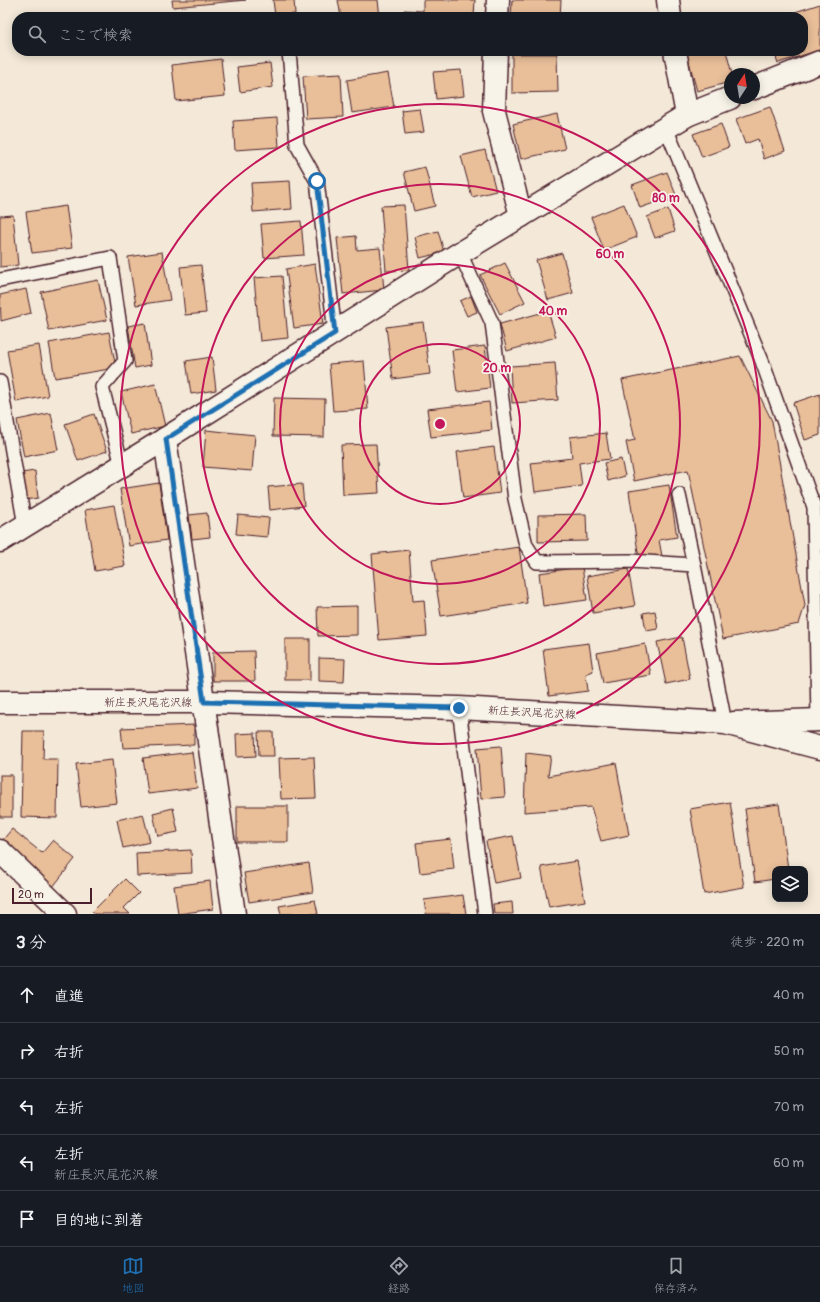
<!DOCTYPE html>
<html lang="ja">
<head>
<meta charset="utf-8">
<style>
	:root { --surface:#171b24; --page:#242831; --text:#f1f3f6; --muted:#9ea1a6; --line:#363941; --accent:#1f6fb2 }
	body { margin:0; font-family:Pangolin,"Klee One",sans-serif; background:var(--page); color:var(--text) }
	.controls { position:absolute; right:12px; bottom:12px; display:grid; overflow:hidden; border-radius:8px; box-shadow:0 2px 10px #0003 }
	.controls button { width:36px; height:36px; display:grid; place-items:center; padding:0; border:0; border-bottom:1px solid var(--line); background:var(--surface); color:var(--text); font:20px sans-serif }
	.compass { position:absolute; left:724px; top:68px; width:36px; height:36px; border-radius:50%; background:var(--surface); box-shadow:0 2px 10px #0003; rotate:12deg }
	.scale { position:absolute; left:12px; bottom:10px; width:80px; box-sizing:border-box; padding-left:4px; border:2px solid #4a1f2b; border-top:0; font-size:11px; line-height:14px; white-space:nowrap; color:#4a1f2b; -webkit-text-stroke:3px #f7f3e8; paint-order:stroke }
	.stop { position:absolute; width:12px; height:12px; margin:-9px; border:3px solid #1f6fb2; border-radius:50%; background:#fff }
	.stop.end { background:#1f6fb2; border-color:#fff; box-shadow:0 1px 4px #0008 }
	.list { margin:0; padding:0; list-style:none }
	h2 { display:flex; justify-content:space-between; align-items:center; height:52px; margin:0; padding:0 16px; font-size:17px }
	h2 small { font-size:13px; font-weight:400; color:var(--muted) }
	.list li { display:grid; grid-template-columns:26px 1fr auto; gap:12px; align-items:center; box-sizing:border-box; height:56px; padding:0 16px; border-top:1px solid var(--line) }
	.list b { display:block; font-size:15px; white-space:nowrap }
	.list p { margin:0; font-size:13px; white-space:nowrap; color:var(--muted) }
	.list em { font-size:13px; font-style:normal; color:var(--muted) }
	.icon { flex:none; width:22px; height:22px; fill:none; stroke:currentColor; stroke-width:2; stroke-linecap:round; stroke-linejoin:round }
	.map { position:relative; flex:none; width:820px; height:914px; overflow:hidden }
	.search { position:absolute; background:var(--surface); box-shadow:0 2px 10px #0003; left:12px; right:12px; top:12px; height:44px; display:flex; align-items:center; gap:10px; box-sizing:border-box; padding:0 14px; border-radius:16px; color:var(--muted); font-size:15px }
	.sheet { height:332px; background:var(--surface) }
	nav { display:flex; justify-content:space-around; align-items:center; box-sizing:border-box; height:56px; border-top:1px solid var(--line); background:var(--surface); font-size:11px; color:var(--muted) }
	nav a { display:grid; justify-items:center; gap:2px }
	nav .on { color:var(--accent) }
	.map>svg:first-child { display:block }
	.building { fill:#e9bf99; stroke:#4a1f2b }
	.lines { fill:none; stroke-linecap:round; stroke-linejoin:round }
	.service-casing { stroke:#4a1f2b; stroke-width:16 }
	.minor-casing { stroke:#4a1f2b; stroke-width:25 }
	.tertiary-casing { stroke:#4a1f2b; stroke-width:25 }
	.secondary-casing { stroke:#4a1f2b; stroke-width:25 }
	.service { stroke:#f7f3e8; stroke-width:13 }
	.minor { stroke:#f7f3e8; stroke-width:22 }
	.tertiary { stroke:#f7f3e8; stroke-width:22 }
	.secondary { stroke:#f7f3e8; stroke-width:22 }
	.route { stroke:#1f6fb2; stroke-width:5 }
	.ring { fill:none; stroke:#c2185b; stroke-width:2 }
	.labels { text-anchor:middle; stroke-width:3.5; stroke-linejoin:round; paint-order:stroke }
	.street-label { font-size:11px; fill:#4a1f2b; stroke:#f7f3e8 }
	.centre { fill:#c2185b; stroke:#f7f3e8; stroke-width:2 }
	.ring-label { font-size:12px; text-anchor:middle; font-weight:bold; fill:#c2185b; stroke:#f7f3e8; stroke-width:3.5; stroke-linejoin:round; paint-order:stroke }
</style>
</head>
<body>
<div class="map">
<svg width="820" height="914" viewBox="0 0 820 914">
	<rect width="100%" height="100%" fill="#f4e9d8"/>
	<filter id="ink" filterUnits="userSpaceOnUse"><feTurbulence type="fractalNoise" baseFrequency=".025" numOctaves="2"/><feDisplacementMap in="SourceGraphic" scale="8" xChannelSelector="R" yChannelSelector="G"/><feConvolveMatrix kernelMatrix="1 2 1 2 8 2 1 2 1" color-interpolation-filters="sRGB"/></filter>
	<g filter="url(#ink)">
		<g class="building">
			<polygon points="172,0 246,0 173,7"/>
			<polygon points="273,0 294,0 295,14 275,16"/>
			<polygon points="338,0 378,0 380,17 341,17"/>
			<polygon points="423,0 475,0 474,17 404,17 404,10 423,11"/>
			<polygon points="512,0 561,0 560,17 511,17"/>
			<polygon points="820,4 820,50 778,63 774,51 803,51 803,17 797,17 795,12"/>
			<polygon points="686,51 726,51 732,74 730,74 730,82 697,91"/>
			<polygon points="512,54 557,54 558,92 512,93"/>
			<polygon points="221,59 225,96 176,101 172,65"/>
			<polygon points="270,63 273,87 240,92 237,67"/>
			<polygon points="461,70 464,96 436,99 433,72"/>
			<polygon points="388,73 394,107 352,113 347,80"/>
			<polygon points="341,74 343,117 306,119 303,76"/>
			<polygon points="770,107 785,151 764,159 758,139 745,144 736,119"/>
			<polygon points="420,109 424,132 405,134 402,111"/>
			<polygon points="557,114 565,149 521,159 513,124"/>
			<polygon points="277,118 279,147 235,150 233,121"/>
			<polygon points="721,124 729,147 702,157 693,134"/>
			<polygon points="485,150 496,191 472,197 461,156"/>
			<polygon points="425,167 435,206 414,211 404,172"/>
			<polygon points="667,172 676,195 640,208 632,185"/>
			<polygon points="290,181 292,209 253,212 251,183"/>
			<polygon points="624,204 637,237 604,250 591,217"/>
			<polygon points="404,205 409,270 386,271 381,206"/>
			<polygon points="66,206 72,248 32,253 26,212"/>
			<polygon points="668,209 675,231 655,238 647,217"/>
			<polygon points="13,215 18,265 0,267 0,216"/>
			<polygon points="301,221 304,255 264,258 261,224"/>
			<polygon points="438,231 444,252 420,258 415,237"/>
			<polygon points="356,236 357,250 380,248 384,290 343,294 337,238"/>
			<polygon points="162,252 170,300 136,305 128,257"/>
			<polygon points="562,253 573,293 548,300 536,260"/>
			<polygon points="505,263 525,302 500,314 480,275"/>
			<polygon points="315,264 323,324 294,328 286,269"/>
			<polygon points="201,265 206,313 185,315 180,267"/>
			<polygon points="282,276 288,338 260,341 254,278"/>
			<polygon points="98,280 107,320 49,331 41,292"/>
			<polygon points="26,289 31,313 1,321 0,295"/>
			<polygon points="471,296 477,312 467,316 460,301"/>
			<polygon points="548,311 556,337 507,351 500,324"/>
			<polygon points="423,322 430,374 393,379 386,327"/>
			<polygon points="145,323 151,365 135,368 128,326"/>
			<polygon points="109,332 116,368 55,378 49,343"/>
			<polygon points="39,345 48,396 16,402 7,350"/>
			<polygon points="485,346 490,388 457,392 452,350"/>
			<polygon points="740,356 772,421 805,605 799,624 723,639 688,470 634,481 626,442 635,440 622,380"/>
			<polygon points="212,357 216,390 191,394 186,361"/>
			<polygon points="364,361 368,409 333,411 329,364"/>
			<polygon points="555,363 558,400 512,403 510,366"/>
			<polygon points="155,384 165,426 131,434 121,392"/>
			<polygon points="820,394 820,435 805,440 793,403"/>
			<polygon points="274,398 325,399 324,437 273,436"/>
			<polygon points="489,402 492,430 431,437 427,409"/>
			<polygon points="51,413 58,450 24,457 17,420"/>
			<polygon points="94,414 107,451 78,461 65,424"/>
			<polygon points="206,430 255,435 252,471 203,467"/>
			<polygon points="606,433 610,459 579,463 582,486 535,492 531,463 572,458 570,437"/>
			<polygon points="376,444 379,493 343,495 341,445"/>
			<polygon points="494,447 500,493 463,498 457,452"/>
			<polygon points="621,459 625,476 608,481 604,463"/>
			<polygon points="35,471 38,498 25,500 21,473"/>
			<polygon points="159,483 167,540 129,546 120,489"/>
			<polygon points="302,484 304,506 270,510 268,487"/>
			<polygon points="669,485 677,537 659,540 662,556 639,559 629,491"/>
			<polygon points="114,505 125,566 95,571 85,510"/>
			<polygon points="207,513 210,537 192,539 189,515"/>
			<polygon points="586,514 587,541 538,542 538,515"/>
			<polygon points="238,515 269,518 267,537 236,534"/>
			<polygon points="519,547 527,603 441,616 432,560"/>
			<polygon points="409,550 413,601 424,600 427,636 379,640 372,554"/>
			<polygon points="582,567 587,600 543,606 539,573"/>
			<polygon points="628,569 635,606 593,613 587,576"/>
			<polygon points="357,606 357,635 318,636 317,607"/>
			<polygon points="655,611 658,629 646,631 643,613"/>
			<polygon points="682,637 690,679 666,684 657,642"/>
			<rect x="285" y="639" width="25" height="41"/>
			<polygon points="589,643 593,671 586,674 588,691 549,696 543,649"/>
			<polygon points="645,644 651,675 603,683 597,653"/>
			<polygon points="254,651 255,681 213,681 213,652"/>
			<polygon points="319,658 345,659 344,682 319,681"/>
			<polygon points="194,725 194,745 123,748 121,728"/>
			<polygon points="23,731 44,731 43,759 58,759 57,818 21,817"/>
			<polygon points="258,732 273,732 274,756 259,756"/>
			<polygon points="255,733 256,756 237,757 236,734"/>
			<polygon points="501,746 505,797 481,799 477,748"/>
			<polygon points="192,752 197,788 148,794 143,758"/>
			<polygon points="526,753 551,756 548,776 616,763 629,835 601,841 591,807 524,812"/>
			<polygon points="314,757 316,798 281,799 279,758"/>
			<polygon points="112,760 117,803 81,807 76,764"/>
			<rect x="0" y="775" width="12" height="42"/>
			<polygon points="730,802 744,887 704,894 690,809"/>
			<polygon points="779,804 788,869 775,869 775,879 755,882 745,809"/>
			<rect x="237" y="806" width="51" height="36"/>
			<polygon points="173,808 178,832 158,836 153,813"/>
			<polygon points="143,814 150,842 123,848 117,820"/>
			<polygon points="12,829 42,853 53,840 75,859 52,888 0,843"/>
			<polygon points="513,836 521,878 494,883 486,841"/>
			<polygon points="451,839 454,869 420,873 416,843"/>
			<polygon points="191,850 192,873 137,876 136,853"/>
			<polygon points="577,861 585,901 549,907 541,867"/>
			<polygon points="309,863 313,892 249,902 244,873"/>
			<polygon points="125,879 139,893 124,908 130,914 95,914 92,912"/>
			<polygon points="210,881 213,909 178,914 174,886"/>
			<polygon points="463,895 466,914 426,914 424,900"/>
			<polygon points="315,900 318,914 281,914 279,906"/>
			<polygon points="512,902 513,914 494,914 493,904"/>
		</g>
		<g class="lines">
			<g class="service-casing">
				<g id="service">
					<polyline points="289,51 297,145 317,181 335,333"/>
					<polyline points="666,128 762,361 814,507 818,720"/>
					<polyline points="460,253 492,323 515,499 526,545 537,562 630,561 694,565"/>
					<polyline points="0,280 110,258 125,361 102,387 122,466"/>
					<polyline points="0,382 25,526"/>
					<polyline points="679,495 694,565 725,723"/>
					<polyline points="459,708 485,914"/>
				</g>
			</g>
			<g class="minor-casing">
				<g id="minor">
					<polyline points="668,0 670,17"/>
					<polyline points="497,17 498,0"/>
					<polyline points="496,51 494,111 521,216"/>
					<polyline points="675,51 687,115"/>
					<polyline points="754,88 820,62"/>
					<polyline points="165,439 234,914"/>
					<polyline points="0,541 165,439 460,253 687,115 730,98"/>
					<polyline points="0,851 65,914"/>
				</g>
			</g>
			<g class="tertiary-casing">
				<polyline id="tertiary" points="734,723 820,720"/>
			</g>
			<g class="secondary-casing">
				<polyline id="secondary" points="0,702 204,702 459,708 725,723 820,748"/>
			</g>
			<use href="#service" class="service"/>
			<use href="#minor" class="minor"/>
			<use href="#tertiary" class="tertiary"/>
			<use href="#secondary" class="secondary"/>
		</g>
	</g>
	<g class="lines" filter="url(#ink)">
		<polyline class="route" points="317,181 335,333 166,439 204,702 459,708"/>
	</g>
	<g class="ring">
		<circle cx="440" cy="424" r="80"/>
		<circle cx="440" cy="424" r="160"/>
		<circle cx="440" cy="424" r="240"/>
		<circle cx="440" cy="424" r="320"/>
	</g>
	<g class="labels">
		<g class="street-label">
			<text x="148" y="706">新庄長沢尾花沢線</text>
			<text transform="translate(532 712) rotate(3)" y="4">新庄長沢尾花沢線</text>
		</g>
	</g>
	<circle cx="440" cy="424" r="6" class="centre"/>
	<g class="ring-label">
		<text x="666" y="202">80 m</text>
		<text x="610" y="258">60 m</text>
		<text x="553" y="315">40 m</text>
		<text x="497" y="372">20 m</text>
	</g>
</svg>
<div class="controls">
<button><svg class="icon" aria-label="layers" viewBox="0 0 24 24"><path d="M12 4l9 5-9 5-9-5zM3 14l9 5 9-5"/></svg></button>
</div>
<svg class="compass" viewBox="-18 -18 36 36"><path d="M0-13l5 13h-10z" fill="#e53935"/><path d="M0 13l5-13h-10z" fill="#9ea1a6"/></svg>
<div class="scale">20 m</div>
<div class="stop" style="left:317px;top:181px"></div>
<div class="stop end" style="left:459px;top:708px"></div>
<div class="search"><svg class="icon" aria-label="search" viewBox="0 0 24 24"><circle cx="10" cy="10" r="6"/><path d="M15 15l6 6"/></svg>ここで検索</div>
</div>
<section class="sheet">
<h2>3 分<small>徒歩 · 220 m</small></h2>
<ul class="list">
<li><svg class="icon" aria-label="ahead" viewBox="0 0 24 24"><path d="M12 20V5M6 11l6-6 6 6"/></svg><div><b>直進</b></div><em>40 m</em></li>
<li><svg class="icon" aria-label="right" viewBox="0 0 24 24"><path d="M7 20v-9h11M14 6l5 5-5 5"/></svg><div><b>右折</b></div><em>50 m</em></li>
<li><svg class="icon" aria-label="left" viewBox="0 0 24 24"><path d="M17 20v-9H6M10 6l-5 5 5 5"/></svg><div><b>左折</b></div><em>70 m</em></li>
<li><svg class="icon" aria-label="left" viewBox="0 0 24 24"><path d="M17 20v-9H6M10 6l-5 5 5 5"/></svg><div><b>左折</b><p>新庄長沢尾花沢線</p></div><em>60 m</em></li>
<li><svg class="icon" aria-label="arrive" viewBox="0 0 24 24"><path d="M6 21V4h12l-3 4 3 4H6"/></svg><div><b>目的地に到着</b></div></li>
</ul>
</section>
<nav>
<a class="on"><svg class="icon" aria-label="map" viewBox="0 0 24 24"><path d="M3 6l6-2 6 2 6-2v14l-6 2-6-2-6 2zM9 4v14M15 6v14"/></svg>地図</a>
<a><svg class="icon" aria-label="directions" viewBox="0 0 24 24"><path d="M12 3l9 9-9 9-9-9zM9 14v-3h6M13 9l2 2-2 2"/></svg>経路</a>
<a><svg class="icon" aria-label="saved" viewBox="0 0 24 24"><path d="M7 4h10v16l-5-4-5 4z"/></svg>保存済み</a>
</nav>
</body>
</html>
